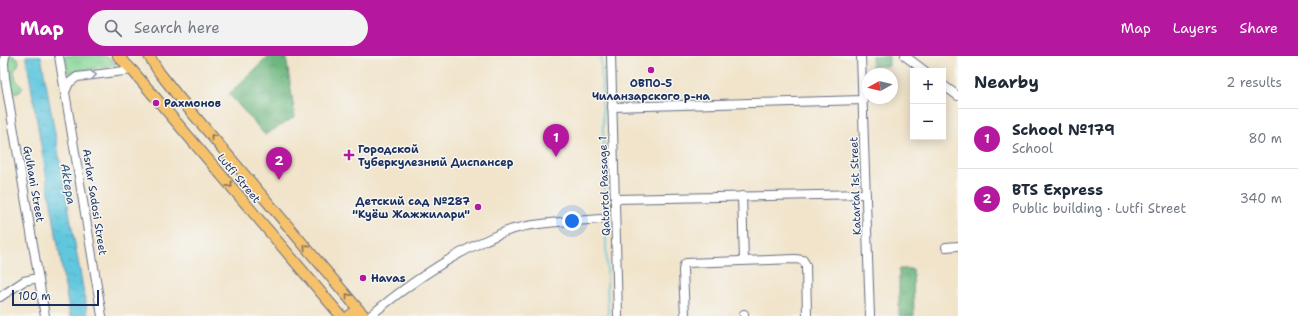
<!DOCTYPE html>
<html lang="en">
<head>
<meta charset="utf-8">
<style>
	:root { --surface:#fff; --page:#f2f2f3; --text:#1f2937; --muted:#747a83; --line:#e0e1e3; --accent:#b5179e }
	body { margin:0; font-family:"Shantell Sans",sans-serif; background:var(--page); color:var(--text) }
	.controls { position:absolute; right:12px; top:12px; display:grid; overflow:hidden; border-radius:0px; box-shadow:0 2px 10px #0003 }
	.controls button { width:36px; height:36px; display:grid; place-items:center; padding:0; border:0; border-bottom:1px solid var(--line); background:var(--surface); color:var(--text); font:20px sans-serif }
	.compass { position:absolute; left:862px; top:12px; width:36px; height:36px; border-radius:50%; background:var(--surface); box-shadow:0 2px 10px #0003; rotate:262deg }
	.scale { position:absolute; left:12px; bottom:10px; width:87px; box-sizing:border-box; padding-left:4px; border:2px solid #1b2f5e; border-top:0; font-size:11px; line-height:14px; white-space:nowrap; color:#1b2f5e; -webkit-text-stroke:3px #f6f6f2; paint-order:stroke }
	.you { position:absolute; left:572px; top:165px; width:14px; height:14px; margin:-10px; border:3px solid #fff; border-radius:50%; background:#1a73e8; box-shadow:0 0 0 6px #1a73e833 }
	.badge { display:grid; place-items:center; width:26px; height:26px; border-radius:50%; background:var(--accent); color:#fff; font-size:13px; font-weight:700 }
	.pin { position:absolute; translate:-50% -33px; filter:drop-shadow(0 1px 2px #0008) }
	.pin::after { content:''; position:absolute; top:21px; width:14px; height:12px; background:inherit; clip-path:polygon(0 0,100% 0,50% 100%) }
	.list { margin:0; padding:0; list-style:none }
	h2 { display:flex; justify-content:space-between; align-items:center; height:52px; margin:0; padding:0 16px; font-size:17px }
	h2 small { font-size:13px; font-weight:400; color:var(--muted) }
	.list li { display:grid; grid-template-columns:26px 1fr auto; gap:12px; align-items:center; box-sizing:border-box; height:60px; padding:0 16px; border-top:1px solid var(--line) }
	.list b { display:block; font-size:15px; white-space:nowrap }
	.list p { margin:0; font-size:13px; white-space:nowrap; color:var(--muted) }
	.list em { font-size:13px; font-style:normal; color:var(--muted) }
	.icon { flex:none; width:22px; height:22px; fill:none; stroke:currentColor; stroke-width:2; stroke-linecap:round; stroke-linejoin:round }
	.map { position:relative; flex:none; width:958px; height:260px; overflow:hidden }
	header { display:flex; align-items:center; gap:24px; box-sizing:border-box; height:56px; padding:0 20px; background:var(--accent); color:#fff }
	header strong { font-size:19px }
	nav { display:flex; gap:22px; margin-inline-start:auto; font-size:14px }
	.search { width:280px; height:36px; background:var(--page); display:flex; align-items:center; gap:10px; box-sizing:border-box; padding:0 14px; border-radius:22px; color:var(--muted); font-size:15px }
	main { display:flex }
	aside { flex:1; background:var(--surface) }
	.map>svg:first-child { display:block }
	.grass { fill:url(#grass-tufts); stroke:#508279 }
	.forest { fill:url(#forest-crowns); stroke:#44726e }
	.water { fill:url(#water-ripples); stroke:#3e7b9e }
	.lines { fill:none; stroke-linecap:round; stroke-linejoin:round }
	.stream { stroke:#61c7de; stroke-width:1.5 }
	.minor-casing { stroke:#666e84; stroke-width:10 }
	.major-casing { stroke:#666e84; stroke-width:12 }
	.minor { stroke:#fff; stroke-width:8 }
	.major { stroke:#f5c16b; stroke-width:10 }
	.oneway { stroke:#8d97ae }
	.oneway2 { stroke:#7d7164 }
	.poi-dot { fill:#b5179e; stroke:#f6f6f2; stroke-width:1.5 }
	.labels { text-anchor:middle; stroke-width:3; stroke-linejoin:round; paint-order:stroke }
	.poi-label { font-size:11px; font-weight:bold; fill:#1b2f5e; stroke:#f6f6f2; text-anchor:start }
	.street-label { font-size:11px; fill:#1b2f5e; stroke:#f6f6f2 }
	.water-label { font-size:12px; font-style:italic; fill:#2c557e; stroke:#f6f6f2 }
</style>
</head>
<body>
<header>
<strong>Map</strong>
<div class="search"><svg class="icon" aria-label="search" viewBox="0 0 24 24"><circle cx="10" cy="10" r="6"/><path d="M15 15l6 6"/></svg>Search here</div>
<nav><a>Map</a><a>Layers</a><a>Share</a></nav>
</header>
<main>
<div class="map">
<svg width="958" height="260" viewBox="0 0 958 260">
	<defs>
		<pattern id="grass-tufts" width="24" height="20" patternUnits="userSpaceOnUse"><rect width="24" height="20" fill="#86d594"/><path d="M3 7l-1-3M5 7V3M7 7l1-3M15 17l-1-3M17 17v-4M19 17l1-3" fill="none" stroke="#73b782"/></pattern>
		<pattern id="forest-crowns" width="20" height="18" patternUnits="userSpaceOnUse"><rect width="20" height="18" fill="#6cb67e"/><path d="M2 6a3 3 0 1 1 6 0M12 15a3 3 0 1 1 6 0" fill="none" stroke="#58946a"/></pattern>
		<pattern id="water-ripples" width="26" height="14" patternUnits="userSpaceOnUse"><rect width="26" height="14" fill="#61c7de"/><path d="M2 4q2-2 4 0t4 0M15 11q2-2 4 0t4 0" fill="none" stroke="#4fa2b7"/></pattern>
	</defs>
	<rect width="100%" height="100%" fill="#f6f6f2"/>
	<filter id="ink" filterUnits="userSpaceOnUse"><feTurbulence type="fractalNoise" baseFrequency=".025" numOctaves="2"/><feDisplacementMap in="SourceGraphic" scale="8" xChannelSelector="R" yChannelSelector="G"/><feConvolveMatrix kernelMatrix="1 2 1 2 8 2 1 2 1" color-interpolation-filters="sRGB"/></filter>
	<filter id="wash" filterUnits="userSpaceOnUse"><feTurbulence type="fractalNoise" baseFrequency=".012" numOctaves="4" result="noise"/><feDisplacementMap in="SourceGraphic" scale="16" xChannelSelector="R" yChannelSelector="G"/><feGaussianBlur stdDeviation="0.9" result="paint"/><feColorMatrix in="noise" values="0 0 0 0 0 0 0 0 0 0 0 0 0 0 0 0 0 1.4 0 .05"/><feComposite in="paint" operator="in"/></filter>
	<g filter="url(#wash)">
		<rect width="100%" height="100%" fill="#f1e4cb"/>
		<g class="grass">
			<polygon points="9,0 14,0 14,2 18,2 19,7 14,15 16,24 23,31 20,36 11,37 7,5"/>
			<polygon points="65,0 105,0 118,8 68,17"/>
		</g>
		<g class="forest">
			<polygon points="269,0 286,0 295,61 265,79 229,38"/>
			<rect x="872" y="0" width="17" height="10"/>
			<polygon points="899,213 913,213 914,260 899,260"/>
		</g>
		<polygon class="water" points="26,0 41,0 88,260 70,260"/>
		<g class="lines">
			<polyline class="stream" points="601,0 608,260"/>
		</g>
	</g>
	<g filter="url(#ink)">
		<g class="lines">
			<g class="minor-casing">
				<g id="minor">
					<polyline points="5,0 4,7 5,22 45,260"/>
					<polyline points="59,0 102,260"/>
					<polyline points="611,0 618,260"/>
					<polyline points="861,0 870,260"/>
					<polyline points="905,0 925,15"/>
					<polyline points="943,29 958,40"/>
					<polyline points="65,36 69,27 77,21 132,14"/>
					<polyline points="612,51 863,44"/>
					<polyline points="742,140 744,204"/>
					<polyline points="615,143 866,138"/>
					<polyline points="946,191 958,190"/>
					<polyline points="0,241 24,225 38,222"/>
					<polyline points="744,258 744,260"/>
					<path d="M370,260c35,-29 73,-56 114,-75 11,-5 22,-11 34,-13 26,-7 55,-6 82,-9"/>
					<polyline points="685,260 683,214 684,209 686,207 795,203 803,204 806,209 807,260"/>
				</g>
			</g>
			<g class="major-casing">
				<g id="major">
					<polyline points="118,0 132,14 341,260"/>
					<polyline points="149,0 159,16 177,39 364,260"/>
					<polyline points="349,260 353,257 362,257"/>
				</g>
			</g>
			<use href="#minor" class="minor"/>
			<use href="#major" class="major"/>
		</g>
		<defs><path id="oneway-chevron" d="M-2-3.5L2.5 0L-2 3.5" fill="none" stroke-width="1.6" stroke-linecap="round" stroke-linejoin="round"/></defs>
		<use class="oneway" href="#oneway-chevron" transform="translate(94 19) rotate(-8)"/>
		<g class="oneway2">
			<use href="#oneway-chevron" transform="translate(213 81) rotate(-130)"/>
			<use href="#oneway-chevron" transform="translate(230 129) rotate(50)"/>
			<use href="#oneway-chevron" transform="translate(306 191) rotate(-130)"/>
			<use href="#oneway-chevron" transform="translate(348 240) rotate(-130)"/>
		</g>
	</g>
	<g class="poi-dot">
		<circle cx="651" cy="14" r="4"/>
		<circle cx="156" cy="47" r="4"/>
		<path d="M347 93h4v4h4v4h-4v4h-4v-4h-4v-4h4z"/>
		<circle cx="478" cy="151" r="4"/>
		<circle cx="363" cy="222" r="4"/>
	</g>
	<g class="labels">
		<g class="poi-label">
			<text x="651" y="31" text-anchor="middle">ОВПО-5<tspan x="651" dy="13">Чиланзарского р-на</tspan></text>
			<text x="164" y="51">Рахмонов</text>
			<text x="358" y="97">Городской<tspan x="358" dy="13">Туберкулезный Диспансер</tspan></text>
			<text x="470" y="149" text-anchor="end">Детский сад №287<tspan x="470" dy="13">"Куёш Жажжилари"</tspan></text>
			<text x="371" y="226">Havas</text>
		</g>
		<g class="street-label">
			<text transform="translate(239 122) rotate(50)" y="4">Lutfi Street</text>
			<text transform="translate(34 128) rotate(80)" y="4">Gulhani Street</text>
			<text transform="translate(604 130) rotate(-92)" y="4">Qatortol Passage 1</text>
			<text transform="translate(855 130) rotate(-92)" y="4">Katartal 1st Street</text>
			<text transform="translate(95 146) rotate(81)" y="4">Asrlar Sadosi Street</text>
		</g>
		<g class="water-label">
			<text transform="translate(68 128) rotate(80)" y="4">Aktepa</text>
		</g>
	</g>
</svg>
<div class="controls">
<button>+</button>
<button>−</button>
</div>
<svg class="compass" viewBox="-18 -18 36 36"><path d="M0-13l5 13h-10z" fill="#e53935"/><path d="M0 13l5-13h-10z" fill="#747a83"/></svg>
<div class="scale">100 m</div>
<div class="you"></div>
<div class="pin badge" style="left:556px;top:101px">1</div>
<div class="pin badge" style="left:279px;top:124px">2</div>
</div>
<aside>
<h2>Nearby<small>2 results</small></h2>
<ul class="list">
<li><span class="badge">1</span><div><b>School №179</b><p>School</p></div><em>80 m</em></li>
<li><span class="badge">2</span><div><b>BTS Express</b><p>Public building · Lutfi Street</p></div><em>340 m</em></li>
</ul>
</aside>
</main>
</body>
</html>
